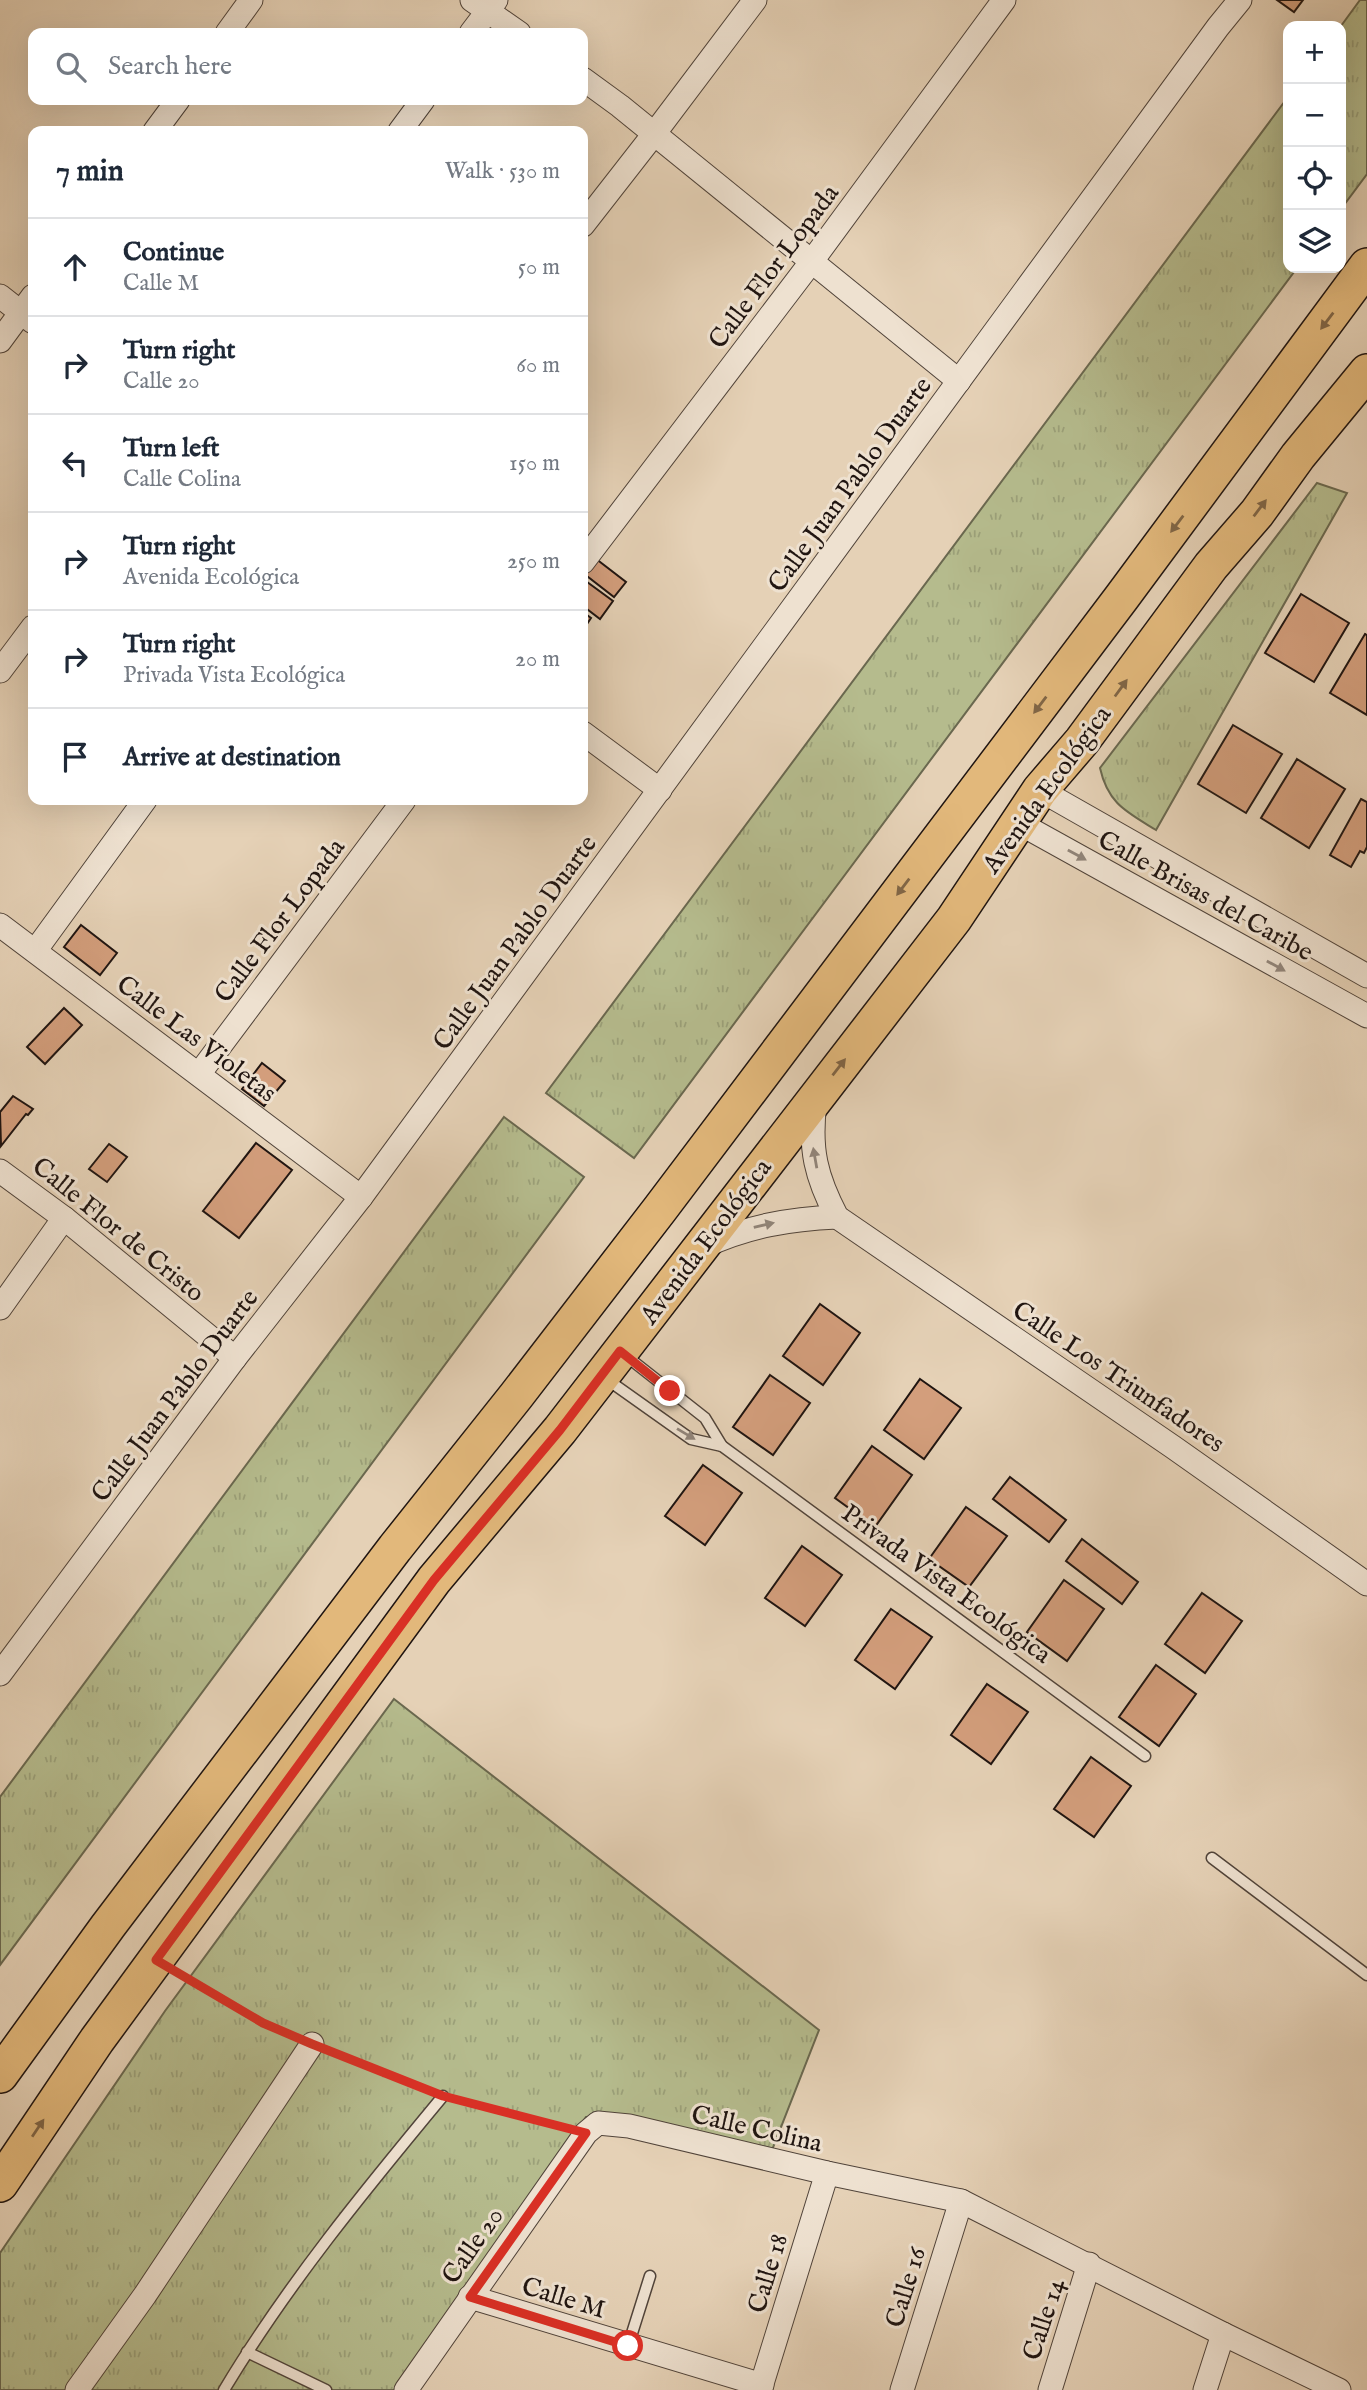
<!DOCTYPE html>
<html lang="en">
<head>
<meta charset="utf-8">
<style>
	:root { --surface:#fff; --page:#f6f6f7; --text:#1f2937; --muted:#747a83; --line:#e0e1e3 }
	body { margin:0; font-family:"IM FELL English",serif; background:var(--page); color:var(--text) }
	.controls { position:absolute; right:21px; top:21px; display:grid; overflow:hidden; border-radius:14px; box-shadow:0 7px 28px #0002 }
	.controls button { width:63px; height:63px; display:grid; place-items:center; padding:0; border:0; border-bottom:2px solid var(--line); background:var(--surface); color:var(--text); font:35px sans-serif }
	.stop { position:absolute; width:21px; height:21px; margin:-16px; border:5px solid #d93025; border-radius:50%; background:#fff }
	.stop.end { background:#d93025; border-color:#fff; box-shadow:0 2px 7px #0008 }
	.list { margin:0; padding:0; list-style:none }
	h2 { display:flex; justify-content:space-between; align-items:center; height:91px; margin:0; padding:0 28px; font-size:30px }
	h2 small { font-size:23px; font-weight:400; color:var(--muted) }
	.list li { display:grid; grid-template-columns:46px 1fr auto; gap:21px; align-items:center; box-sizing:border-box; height:98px; padding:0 28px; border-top:2px solid var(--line) }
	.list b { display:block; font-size:26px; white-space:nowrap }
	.list p { margin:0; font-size:23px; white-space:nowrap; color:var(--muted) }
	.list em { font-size:23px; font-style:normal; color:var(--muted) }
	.icon { flex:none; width:38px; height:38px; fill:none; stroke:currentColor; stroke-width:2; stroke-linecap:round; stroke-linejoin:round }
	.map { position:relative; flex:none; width:1367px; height:2390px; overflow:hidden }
	.search { position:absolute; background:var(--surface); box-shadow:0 7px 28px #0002; left:28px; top:28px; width:560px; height:77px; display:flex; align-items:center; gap:18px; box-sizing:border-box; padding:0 24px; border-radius:14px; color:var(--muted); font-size:26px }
	.panel { position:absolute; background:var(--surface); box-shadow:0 7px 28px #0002; left:28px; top:126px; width:560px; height:679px; border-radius:14px }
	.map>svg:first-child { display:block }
	.grass { fill:url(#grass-tufts); stroke:#6a684f; stroke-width:2 }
	.building { fill:#d39e7c; stroke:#201511; stroke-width:2 }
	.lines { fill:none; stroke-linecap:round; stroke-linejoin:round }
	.service-casing { stroke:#51443a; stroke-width:13 }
	.minor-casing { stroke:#51443a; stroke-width:25 }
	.primary-casing { stroke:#201511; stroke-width:38 }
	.path { stroke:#201511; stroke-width:3.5; stroke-dasharray:2 3.5; stroke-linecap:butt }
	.service { stroke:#eee1d0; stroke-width:10 }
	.minor { stroke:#eee1d0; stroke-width:23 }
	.primary { stroke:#e2b87b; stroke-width:35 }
	.oneway { fill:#816646 }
	.oneway2 { fill:#91857a }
	.route { stroke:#d93025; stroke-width:9 }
	.labels { text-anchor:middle; stroke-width:6; stroke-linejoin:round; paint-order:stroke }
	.street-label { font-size:26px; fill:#201511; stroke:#eee1d0 }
</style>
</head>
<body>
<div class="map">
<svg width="1367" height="2390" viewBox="0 0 1367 2390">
	<defs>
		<pattern id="grass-tufts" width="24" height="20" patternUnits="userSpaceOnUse" patternTransform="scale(1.75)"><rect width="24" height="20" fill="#b5bb8d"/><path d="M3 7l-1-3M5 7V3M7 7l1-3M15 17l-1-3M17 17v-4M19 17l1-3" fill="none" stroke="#9ba079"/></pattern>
	</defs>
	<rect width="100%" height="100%" fill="#e5d1b6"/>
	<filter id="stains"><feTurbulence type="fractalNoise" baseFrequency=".00286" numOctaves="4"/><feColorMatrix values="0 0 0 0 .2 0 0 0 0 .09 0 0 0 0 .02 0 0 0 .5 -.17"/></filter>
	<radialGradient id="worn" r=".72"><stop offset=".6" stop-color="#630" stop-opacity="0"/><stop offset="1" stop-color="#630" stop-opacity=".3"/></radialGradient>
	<g class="grass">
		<polygon points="1360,0 1367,0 1367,174 1341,209 1341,26"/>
		<polygon points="1288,97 1288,268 1297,268 634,1158 546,1093"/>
		<path d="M1317,483l30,10 -191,337c-29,-18 -48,-26 -56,-62z"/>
		<polygon points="504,1117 584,1177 0,1965 0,1797"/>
		<polygon points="394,1699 819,2030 772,2150 612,2116 586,2117 394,2390 0,2390 0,2253 165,2011"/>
	</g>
	<g class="building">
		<polygon points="1277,0 1303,0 1294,12"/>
		<polygon points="591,555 626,582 614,597 583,573 583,565"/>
		<polygon points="583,579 613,601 600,619 583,606"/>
		<polygon points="1301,594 1349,623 1314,682 1265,653"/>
		<polygon points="583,612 591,618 583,630"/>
		<polygon points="1365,634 1367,635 1367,715 1330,693"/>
		<polygon points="1233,725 1282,754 1246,813 1198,784"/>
		<polygon points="1297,759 1345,789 1309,848 1261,818"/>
		<polygon points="1361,799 1367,802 1367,847 1364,853 1360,851 1351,867 1330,855"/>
		<polygon points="81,925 117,953 100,975 64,947"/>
		<polygon points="64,1008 82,1025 45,1064 27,1047"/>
		<polygon points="262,1063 285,1081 264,1106 242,1089"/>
		<polygon points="13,1096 33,1109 28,1115 26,1114 1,1146 0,1112"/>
		<polygon points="256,1143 292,1170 239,1238 203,1211"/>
		<polygon points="109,1144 127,1157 107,1182 89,1169"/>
		<polygon points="820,1304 860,1333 823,1385 783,1356"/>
		<polygon points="770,1375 810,1403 773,1455 733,1427"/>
		<polygon points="920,1379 961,1408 924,1459 884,1430"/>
		<polygon points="872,1446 912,1475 875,1527 835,1498"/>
		<polygon points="703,1465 742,1493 705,1545 665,1516"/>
		<polygon points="1010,1477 1066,1520 1049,1542 993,1499"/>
		<polygon points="966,1507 1007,1536 969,1587 929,1559"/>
		<polygon points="1082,1539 1138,1582 1122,1604 1066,1561"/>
		<polygon points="802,1546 842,1575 805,1626 765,1598"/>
		<polygon points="1064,1580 1104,1609 1067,1661 1027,1632"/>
		<polygon points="1202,1593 1242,1621 1205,1673 1165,1644"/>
		<polygon points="891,1609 932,1637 895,1689 855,1660"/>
		<polygon points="1156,1665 1196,1694 1159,1746 1119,1717"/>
		<polygon points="987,1684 1028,1712 991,1764 951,1735"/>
		<polygon points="1091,1757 1131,1786 1094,1837 1054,1809"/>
	</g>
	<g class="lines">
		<g class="service-casing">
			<g id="service">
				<polyline points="625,1355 705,1418 722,1446 1145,1756"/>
				<polyline points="605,1378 691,1439 722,1446"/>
				<polyline points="1212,1858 1367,1975"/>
				<polyline points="628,2346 650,2276"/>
				<polyline points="247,2352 326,2390"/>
				<path d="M224,2390c63,-105 141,-200 219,-294"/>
			</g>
		</g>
		<g class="minor-casing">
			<g id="minor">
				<polyline points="472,0 519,33"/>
				<polyline points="227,33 251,0"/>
				<polyline points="471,33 496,0"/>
				<polyline points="583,79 620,106 959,381"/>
				<polyline points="155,131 178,100"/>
				<polyline points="400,131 423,100"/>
				<polyline points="583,225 654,134 755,0"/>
				<polyline points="0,296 33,322"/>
				<polyline points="0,341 33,296"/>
				<polyline points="583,562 812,261 1004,0"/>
				<polyline points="0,671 33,627"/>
				<polyline points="583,733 660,790"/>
				<polyline points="1040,790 1367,976"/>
				<polyline points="1017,822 1367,1016"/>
				<polyline points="0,925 361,1197"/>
				<polyline points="35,951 145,800"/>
				<polyline points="199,1074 404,800"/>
				<path d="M815,1103c-6,46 1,74 22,114l336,230 194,137"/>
				<polyline points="0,1171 64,1218 235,1358"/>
				<path d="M705,1246c43,-20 85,-27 132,-29"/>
				<polyline points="0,1308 64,1218"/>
				<polyline points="0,1674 235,1358 361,1197 1218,27 1240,0"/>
				<polyline points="470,2297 762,2385"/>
				<polyline points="77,2390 145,2295 312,2044"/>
				<polyline points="406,2390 586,2133 598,2123 629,2126 827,2173 961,2201 1223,2334 1339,2390"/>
				<polyline points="760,2390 827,2173"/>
				<polyline points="902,2390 961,2201"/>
				<polyline points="1050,2390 1089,2264"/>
				<polyline points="1205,2390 1223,2334"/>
			</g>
		</g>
		<g class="primary-casing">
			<g id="primary">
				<polyline points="0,2075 108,1926 395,1548 516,1396 660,1209 1122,597 1367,266"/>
				<polyline points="0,2184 97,2040 434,1580 560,1430 954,919 1040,790 1082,741 1211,566 1257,513 1298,456 1367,372"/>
			</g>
		</g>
		<g class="path">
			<polyline points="179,1974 263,2023 292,2035"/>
			<polyline points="331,2052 428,2090"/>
			<polyline points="455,2099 563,2127"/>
		</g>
		<use href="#service" class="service"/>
		<use href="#minor" class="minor"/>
		<use href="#primary" class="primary"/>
	</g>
	<defs><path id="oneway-solid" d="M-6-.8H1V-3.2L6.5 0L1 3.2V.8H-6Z" transform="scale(1.75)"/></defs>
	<g class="oneway">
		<use href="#oneway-solid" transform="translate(1327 321) rotate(127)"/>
		<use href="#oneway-solid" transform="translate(1260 508) rotate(-53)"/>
		<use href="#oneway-solid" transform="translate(1177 524) rotate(127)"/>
		<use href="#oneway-solid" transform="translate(1121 688) rotate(-54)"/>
		<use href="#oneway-solid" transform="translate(1040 705) rotate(127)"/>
		<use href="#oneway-solid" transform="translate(903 887) rotate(127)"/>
		<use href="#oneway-solid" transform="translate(839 1067) rotate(-52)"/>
		<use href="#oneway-solid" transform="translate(38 2128) rotate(-56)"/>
	</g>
	<g class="oneway2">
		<use href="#oneway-solid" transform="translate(1077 855) rotate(29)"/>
		<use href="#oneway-solid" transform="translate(1276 966) rotate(29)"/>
		<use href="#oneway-solid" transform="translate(815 1158) rotate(-100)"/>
		<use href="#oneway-solid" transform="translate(764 1225) rotate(-13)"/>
		<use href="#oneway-solid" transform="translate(686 1434) rotate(31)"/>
	</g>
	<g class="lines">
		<polyline class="route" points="628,2346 470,2297 586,2133 443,2096 312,2044 263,2023 156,1960 434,1580 560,1430 620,1351 670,1391"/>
	</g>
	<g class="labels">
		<g class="street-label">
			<text transform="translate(773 266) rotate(-53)" y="9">Calle Flor Lopada</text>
			<text transform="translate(849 484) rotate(-54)" y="9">Calle Juan Pablo Duarte</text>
			<text transform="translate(1046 789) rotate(-54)" y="9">Avenida Ecológica</text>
			<text transform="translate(1206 895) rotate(29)" y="9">Calle Brisas del Caribe</text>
			<text transform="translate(279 920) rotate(-53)" y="9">Calle Flor Lopada</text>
			<text transform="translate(514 942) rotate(-54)" y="9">Calle Juan Pablo Duarte</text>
			<text transform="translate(197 1038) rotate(37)" y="9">Calle Las Violetas</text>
			<text transform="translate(119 1229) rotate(39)" y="9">Calle Flor de Cristo</text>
			<text transform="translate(705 1241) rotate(-53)" y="9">Avenida Ecológica</text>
			<text transform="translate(1119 1376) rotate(34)" y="9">Calle Los Triunfadores</text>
			<text transform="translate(174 1395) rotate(-53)" y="9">Calle Juan Pablo Duarte</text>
			<text transform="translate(947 1583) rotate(36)" y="9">Privada Vista Ecológica</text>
			<text transform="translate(757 2128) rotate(13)" y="9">Calle Colina</text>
			<text transform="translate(472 2245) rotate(-55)" y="9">Calle 20</text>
			<text transform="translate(767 2273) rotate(-73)" y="9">Calle 18</text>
			<text transform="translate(905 2287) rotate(-73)" y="9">Calle 16</text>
			<text transform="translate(564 2297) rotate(17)" y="9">Calle M</text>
			<text transform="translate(1043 2319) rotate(-72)" y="9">Calle 14</text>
		</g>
	</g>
	<rect width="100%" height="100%" filter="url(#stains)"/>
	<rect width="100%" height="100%" fill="url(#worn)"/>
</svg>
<div class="controls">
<button>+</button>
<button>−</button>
<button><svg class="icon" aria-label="locate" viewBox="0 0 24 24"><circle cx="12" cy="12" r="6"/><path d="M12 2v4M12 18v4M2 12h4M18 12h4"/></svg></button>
<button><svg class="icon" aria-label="layers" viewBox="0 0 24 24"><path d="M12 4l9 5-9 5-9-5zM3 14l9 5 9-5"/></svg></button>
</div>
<div class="stop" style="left:628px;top:2346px"></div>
<div class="stop end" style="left:670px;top:1391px"></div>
<div class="search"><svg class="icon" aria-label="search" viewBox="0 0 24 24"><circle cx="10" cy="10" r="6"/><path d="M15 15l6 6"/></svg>Search here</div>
<section class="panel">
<h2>7 min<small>Walk · 530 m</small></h2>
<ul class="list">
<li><svg class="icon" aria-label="ahead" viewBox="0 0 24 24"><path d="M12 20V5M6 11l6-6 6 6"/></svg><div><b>Continue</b><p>Calle M</p></div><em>50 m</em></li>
<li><svg class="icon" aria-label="right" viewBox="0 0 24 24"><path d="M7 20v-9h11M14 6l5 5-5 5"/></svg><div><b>Turn right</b><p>Calle 20</p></div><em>60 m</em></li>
<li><svg class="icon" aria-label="left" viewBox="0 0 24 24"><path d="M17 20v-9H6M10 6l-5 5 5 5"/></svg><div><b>Turn left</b><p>Calle Colina</p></div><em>150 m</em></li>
<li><svg class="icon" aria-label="right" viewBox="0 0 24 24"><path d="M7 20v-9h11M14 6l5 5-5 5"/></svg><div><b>Turn right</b><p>Avenida Ecológica</p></div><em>250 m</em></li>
<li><svg class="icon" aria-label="right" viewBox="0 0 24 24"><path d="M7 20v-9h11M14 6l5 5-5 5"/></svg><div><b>Turn right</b><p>Privada Vista Ecológica</p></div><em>20 m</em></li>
<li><svg class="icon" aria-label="arrive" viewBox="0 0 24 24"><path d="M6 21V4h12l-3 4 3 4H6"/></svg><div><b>Arrive at destination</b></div></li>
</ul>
</section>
</div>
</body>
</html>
